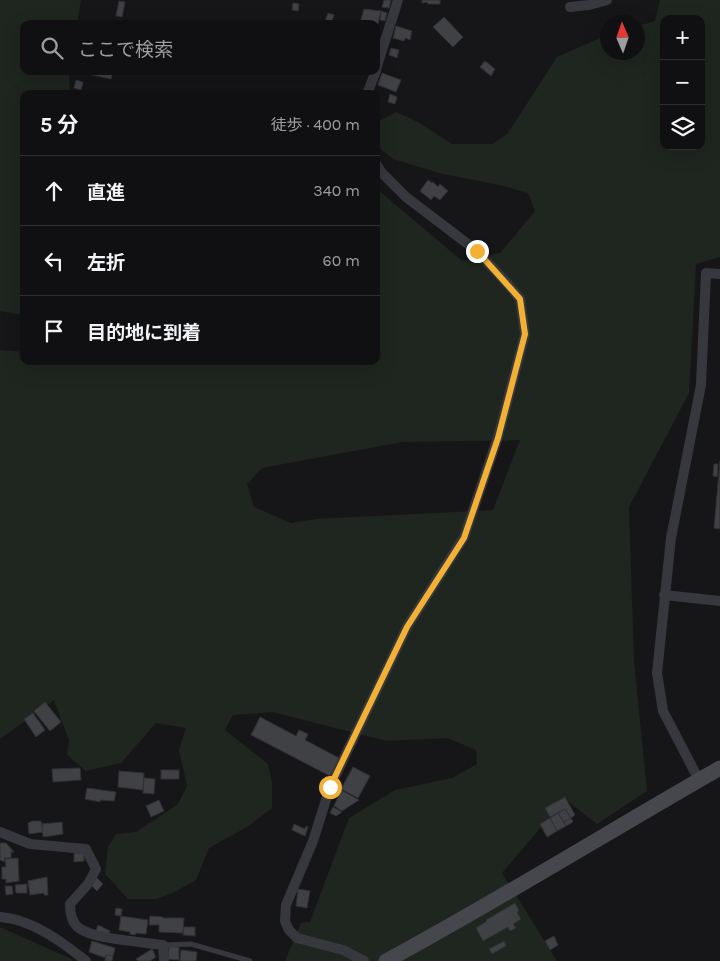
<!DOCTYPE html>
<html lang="ja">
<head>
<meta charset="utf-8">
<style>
	:root { --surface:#101012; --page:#1e1e20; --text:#f1f3f6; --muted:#9c9d9f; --line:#303032 }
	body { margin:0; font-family:Karla,"Noto Sans JP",sans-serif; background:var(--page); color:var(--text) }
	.controls { position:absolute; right:15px; top:15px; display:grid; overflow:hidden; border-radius:10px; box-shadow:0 5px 20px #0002 }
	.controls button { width:45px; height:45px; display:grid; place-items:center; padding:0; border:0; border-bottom:1px solid var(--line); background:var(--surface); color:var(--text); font:25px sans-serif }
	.compass { position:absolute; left:600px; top:15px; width:45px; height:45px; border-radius:50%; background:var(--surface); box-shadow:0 5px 20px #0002; rotate:358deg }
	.stop { position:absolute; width:15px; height:15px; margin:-11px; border:4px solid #f2b134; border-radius:50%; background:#fff }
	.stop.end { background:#f2b134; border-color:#fff; box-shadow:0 1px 5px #0008 }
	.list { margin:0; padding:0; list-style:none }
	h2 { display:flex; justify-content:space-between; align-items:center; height:65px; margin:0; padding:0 20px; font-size:21px }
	h2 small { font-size:16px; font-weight:400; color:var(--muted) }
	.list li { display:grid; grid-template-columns:32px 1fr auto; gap:15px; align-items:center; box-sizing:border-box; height:70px; padding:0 20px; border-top:1px solid var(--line) }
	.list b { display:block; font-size:19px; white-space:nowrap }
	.list em { font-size:16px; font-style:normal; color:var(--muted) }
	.icon { flex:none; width:28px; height:28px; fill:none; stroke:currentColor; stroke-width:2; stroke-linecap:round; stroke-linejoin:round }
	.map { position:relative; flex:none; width:720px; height:961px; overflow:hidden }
	.search { position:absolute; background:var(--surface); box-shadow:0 5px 20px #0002; left:20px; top:20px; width:360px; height:55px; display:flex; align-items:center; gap:12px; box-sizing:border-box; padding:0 18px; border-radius:10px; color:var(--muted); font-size:19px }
	.panel { position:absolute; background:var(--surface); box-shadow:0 5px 20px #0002; left:20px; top:90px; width:360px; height:275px; border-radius:10px }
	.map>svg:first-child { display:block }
	.green { fill:#1e261f; fill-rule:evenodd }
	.building { fill:#404145; stroke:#303034 }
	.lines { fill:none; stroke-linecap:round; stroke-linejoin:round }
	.lane { stroke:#37383d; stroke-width:5 }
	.street { stroke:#37383d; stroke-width:10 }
	.secondary { stroke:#45474d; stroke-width:15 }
	.route { stroke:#f2b134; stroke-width:6 }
</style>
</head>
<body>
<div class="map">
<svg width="720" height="961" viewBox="0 0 720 961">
	<rect width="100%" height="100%" fill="#161618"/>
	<g class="green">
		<polygon points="0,0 81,0 77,24 24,24 24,71 69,71 70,94 24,94 24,315 0,311"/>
		<path d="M660,0h60v257l-24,7 -7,129 -60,114 5,154 13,130 -50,33 -32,-25 -63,74 55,88h-272l16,-38 9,-1 39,-104 46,-28 57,-12 25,-14 -1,-14 -29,-12 -61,3 -113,-29 -40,3 -8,15 43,34 4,19v25l-25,19 -38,21 -13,32 -23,13 -17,6h-28l-23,-25 3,-27 8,-13 20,-2 42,-28 9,-18 -8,-36 7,-22 -30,-5 -35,40 -35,8 -19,-16 2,-15 -15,-40 -54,39v-389l24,2v9h352v-173l86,73 38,-8 35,-42 -7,-18 -33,-9 -52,-10 -50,-15 -17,-14v-22l20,-11 22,10 34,22h41l15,-11 49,-76 50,-22 1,17h30v-26l17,-5zM664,19h37v127h-37zM520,440l-27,70 -176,9 -26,4 -37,-16 -7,-23 15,-16 140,-26z"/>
		<polygon points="0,927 71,959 72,961 0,961"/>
	</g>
	<g class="building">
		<polygon points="384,0 391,0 389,8 382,7"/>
		<polygon points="422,0 440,0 440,4 428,4 427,2 422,3"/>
		<polygon points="119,1 125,2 122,17 116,16"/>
		<polygon points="293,3 299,4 298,11 292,10"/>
		<polygon points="364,9 381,11 377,28 376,24 360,23"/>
		<polygon points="381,11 387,13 385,21 380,20"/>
		<polygon points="328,13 334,15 331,24 325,22"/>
		<polygon points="444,17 463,37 453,47 433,27"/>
		<polygon points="396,26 412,31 410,40 405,38 404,41 393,38"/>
		<polygon points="391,48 399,50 397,58 389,55"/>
		<polygon points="485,61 495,69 491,76 480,67"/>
		<polygon points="74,71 113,71 111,79"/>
		<polygon points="382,73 401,80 396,92 378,85"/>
		<polygon points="76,80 83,82 81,90 74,88"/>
		<polygon points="390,94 397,97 395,104 388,102"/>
		<polygon points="428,180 432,183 433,182 438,187 440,184 448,191 440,200 434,196 431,200 420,191"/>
		<polygon points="720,461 720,529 714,528"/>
		<polygon points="714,464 718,464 717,477 713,476"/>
		<polygon points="45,702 61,722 50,731 34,711"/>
		<polygon points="33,713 45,730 36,737 24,719"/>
		<polygon points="260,717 296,736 299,730 308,734 305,740 339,758 330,776 251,735"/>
		<polygon points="353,767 370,776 358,798 341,789"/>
		<polygon points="80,768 81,780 53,782 52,769"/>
		<rect x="161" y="770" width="18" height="9"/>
		<polygon points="119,771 144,773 143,790 118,787"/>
		<polygon points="144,778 155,779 154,794 143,793"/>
		<polygon points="87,788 116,792 114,801 100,800 100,802 85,799"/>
		<polygon points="341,790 359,800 342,811 334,806"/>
		<polygon points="565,797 575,815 571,818 565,809 550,817 545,808"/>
		<polygon points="159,800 164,811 151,817 146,806"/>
		<polygon points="333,807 342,812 336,816 330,813"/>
		<polygon points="565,809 571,818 564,822 558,813"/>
		<polygon points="558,813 566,826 557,831 550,818"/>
		<polygon points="550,818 557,831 547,837 540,824"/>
		<polygon points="571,818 573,822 566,826 564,822"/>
		<polygon points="33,821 41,821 43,832 29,834 28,823"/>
		<polygon points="62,822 63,834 43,837 42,824"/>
		<polygon points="294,824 305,829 306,826 308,827 305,836 292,830"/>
		<polygon points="0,843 6,843 14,852 11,852 11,858 4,858 5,862 0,860"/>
		<polygon points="74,853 84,853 84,861 74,862"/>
		<polygon points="18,858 19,881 6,883 6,879 2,879 2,867 6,867 5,859"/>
		<polygon points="47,877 48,895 44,895 44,893 30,895 28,881"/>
		<polygon points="96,877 103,884 97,891 90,884"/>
		<polygon points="27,884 27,893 16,893 15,885"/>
		<polygon points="5,886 12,886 13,894 6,895"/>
		<polygon points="298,889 310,891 307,908 296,906"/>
		<polygon points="515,903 519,911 517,912 521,919 513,924 516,928 510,931 508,927 483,941 476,928 487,921 486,920"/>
		<polygon points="116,908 122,909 121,916 115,915"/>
		<polygon points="121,916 148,920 146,934 136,933 135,935 130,934 130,932 119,930"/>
		<polygon points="150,916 163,917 163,918 184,918 183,933 159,932 159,925 149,925"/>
		<polygon points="98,925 110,931 107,936 96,931"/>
		<polygon points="184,927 195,927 195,936 183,935"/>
		<polygon points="554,936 558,945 550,950 545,941"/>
		<polygon points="92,941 115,948 113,956 106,955 106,958 89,952"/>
		<polygon points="504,941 506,946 492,954 489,949"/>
		<polygon points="169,946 179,947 179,960 168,959"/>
		<polygon points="152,949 156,957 150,961 138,961 136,959"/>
		<polygon points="181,950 197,952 196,961 180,961"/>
		<polygon points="106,955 113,956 112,961 105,961"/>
	</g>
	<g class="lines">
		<polyline class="lane" points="163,945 191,944 250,961"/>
		<g class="street">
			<polyline points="570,7 589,5 607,0"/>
			<polyline points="376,69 398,0"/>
			<polyline points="367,94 376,71"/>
			<polyline points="664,595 720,601"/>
			<polyline points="699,780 663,711 657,673 671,538 701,385 706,273 720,274"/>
			<path d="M0,832l30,12 56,5 10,20 -8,15 -18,20c0,9 2,19 9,24 14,11 64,14 84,17l1,16"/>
			<path d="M0,917c8,1 16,2 23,5 23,8 44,24 63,39"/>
			<polyline points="364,961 343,950 297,938 289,930 285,921 286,905 313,841 330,787 407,627 464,537 498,437 525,334 520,299 507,283 477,251 406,197 382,173 376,164"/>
		</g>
		<path class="secondary" d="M386,961c113,-61 222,-129 334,-193"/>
	</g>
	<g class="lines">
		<polyline class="route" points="330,787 407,627 464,538 498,438 525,334 520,299 477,251"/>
	</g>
</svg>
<div class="controls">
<button>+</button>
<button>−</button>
<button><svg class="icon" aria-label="layers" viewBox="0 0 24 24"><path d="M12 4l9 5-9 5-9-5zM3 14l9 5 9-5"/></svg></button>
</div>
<svg class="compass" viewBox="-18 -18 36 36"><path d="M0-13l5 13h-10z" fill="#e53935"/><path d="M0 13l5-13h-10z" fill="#9c9d9f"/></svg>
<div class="stop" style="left:330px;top:787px"></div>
<div class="stop end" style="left:477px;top:251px"></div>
<div class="search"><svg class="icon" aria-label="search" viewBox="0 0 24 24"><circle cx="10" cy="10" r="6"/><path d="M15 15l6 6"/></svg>ここで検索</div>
<section class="panel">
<h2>5 分<small>徒歩 · 400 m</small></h2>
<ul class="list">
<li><svg class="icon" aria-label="ahead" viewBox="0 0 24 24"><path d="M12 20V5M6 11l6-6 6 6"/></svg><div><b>直進</b></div><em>340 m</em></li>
<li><svg class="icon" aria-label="left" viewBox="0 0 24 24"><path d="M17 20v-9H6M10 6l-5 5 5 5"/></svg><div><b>左折</b></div><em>60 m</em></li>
<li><svg class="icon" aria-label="arrive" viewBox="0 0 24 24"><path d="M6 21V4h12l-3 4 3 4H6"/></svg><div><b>目的地に到着</b></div></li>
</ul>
</section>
</div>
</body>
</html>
